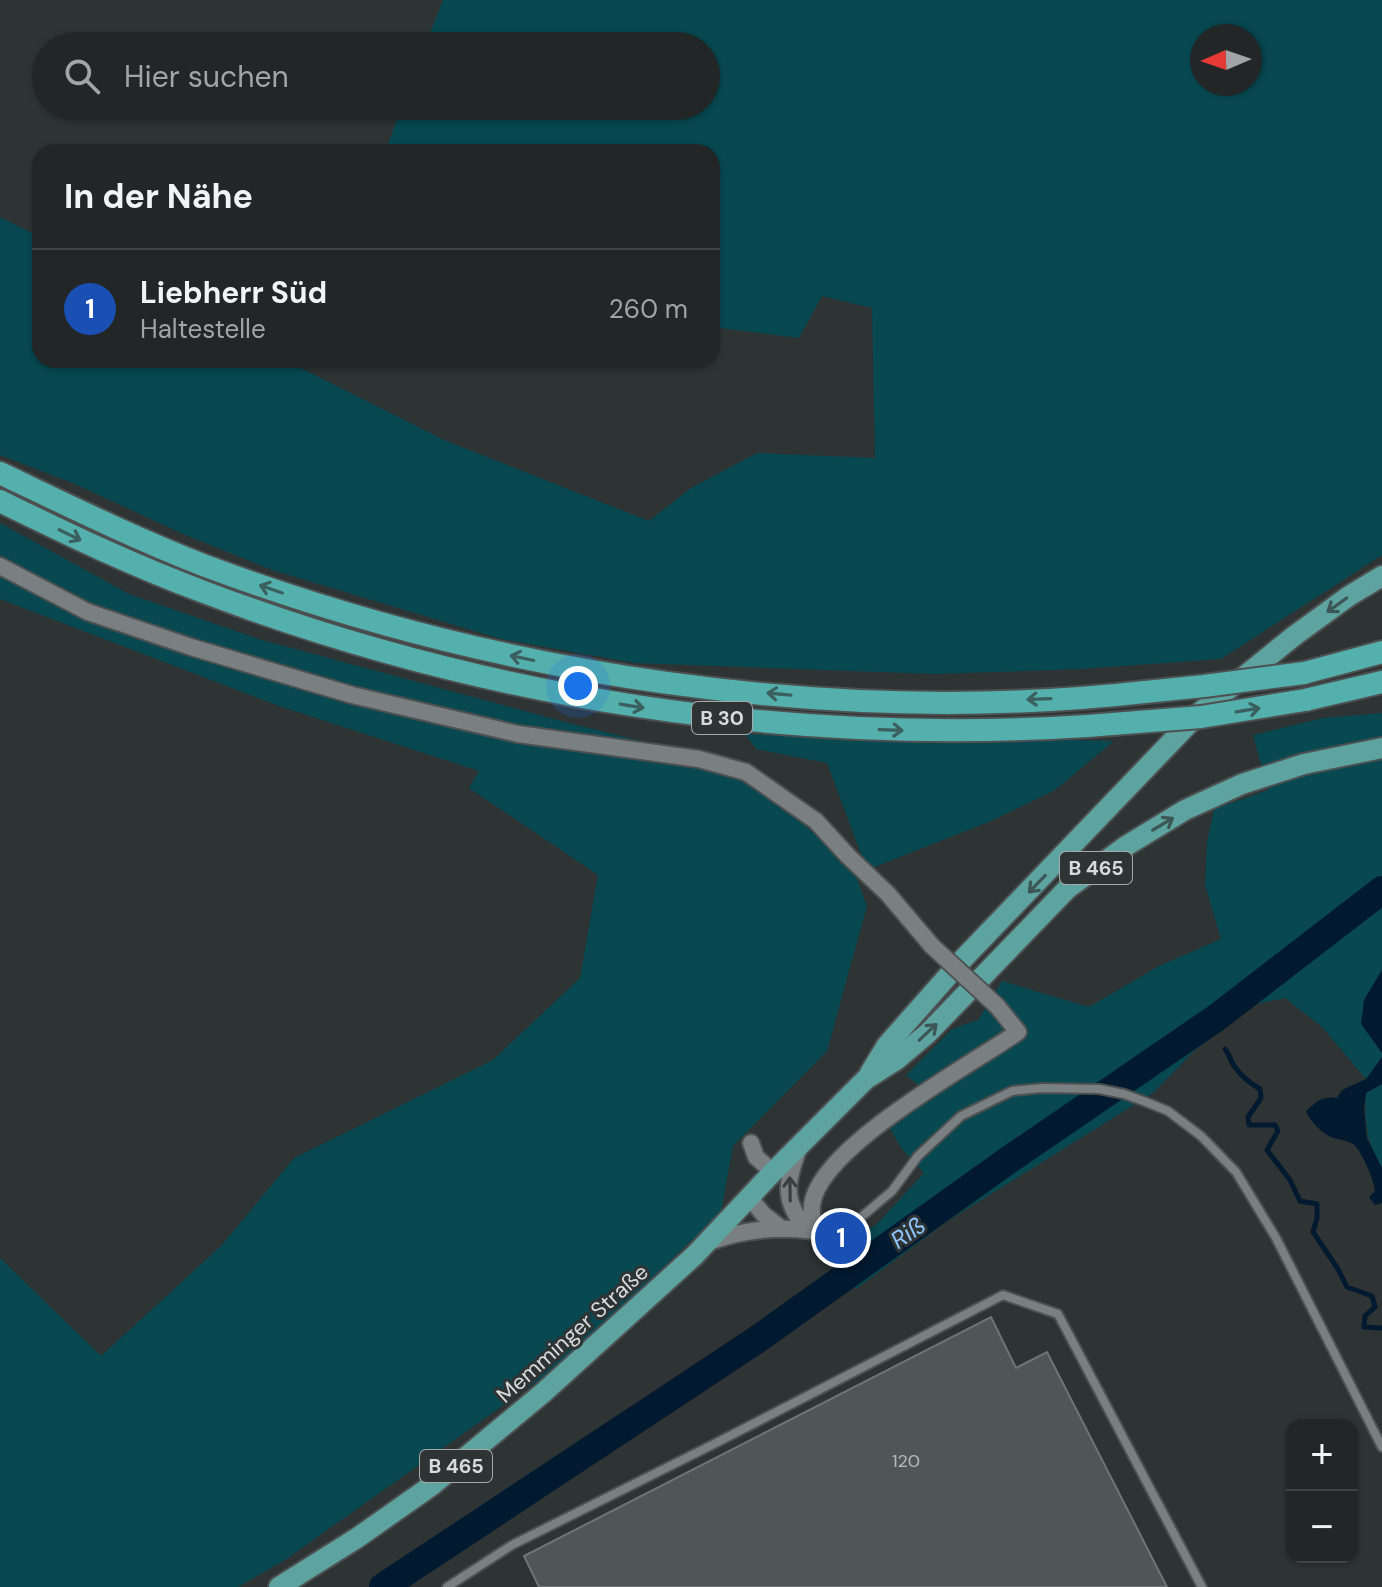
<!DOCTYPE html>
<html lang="de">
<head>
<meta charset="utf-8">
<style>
	:root { --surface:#222627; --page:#2a2e2f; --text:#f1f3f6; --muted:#a2a5a7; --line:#3f4344; --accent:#c8a5ee }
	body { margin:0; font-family:"DM Sans",sans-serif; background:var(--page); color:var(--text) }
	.controls { position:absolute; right:24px; bottom:24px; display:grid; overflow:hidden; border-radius:16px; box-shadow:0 2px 6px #0004 }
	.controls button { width:72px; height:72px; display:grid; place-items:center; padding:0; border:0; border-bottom:2px solid var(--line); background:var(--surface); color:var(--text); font:40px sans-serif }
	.compass { position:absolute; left:1190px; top:24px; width:72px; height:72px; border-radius:50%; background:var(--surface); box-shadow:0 2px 6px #0004; rotate:268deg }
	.you { position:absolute; left:578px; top:686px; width:28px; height:28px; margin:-20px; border:6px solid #fff; border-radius:50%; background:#1a73e8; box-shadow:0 0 0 12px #1a73e833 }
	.badge { display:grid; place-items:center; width:52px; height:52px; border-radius:50%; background:var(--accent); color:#fff; font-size:26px; font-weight:700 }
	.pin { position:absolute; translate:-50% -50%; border:4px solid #fff; box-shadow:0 2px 8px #0006 }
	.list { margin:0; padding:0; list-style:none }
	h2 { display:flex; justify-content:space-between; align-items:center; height:104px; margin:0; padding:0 32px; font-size:34px }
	h2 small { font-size:26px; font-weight:400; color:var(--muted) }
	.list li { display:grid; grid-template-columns:52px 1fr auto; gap:24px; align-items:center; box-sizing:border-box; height:120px; padding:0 32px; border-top:2px solid var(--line) }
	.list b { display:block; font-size:30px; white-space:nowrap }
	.list p { margin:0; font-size:26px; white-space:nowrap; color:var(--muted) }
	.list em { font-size:26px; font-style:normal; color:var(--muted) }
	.icon { flex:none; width:44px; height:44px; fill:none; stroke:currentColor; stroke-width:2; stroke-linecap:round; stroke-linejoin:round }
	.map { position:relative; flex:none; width:1382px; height:1587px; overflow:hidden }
	.search { position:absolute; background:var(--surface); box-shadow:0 2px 6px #0004; left:32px; top:32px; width:688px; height:88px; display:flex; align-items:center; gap:20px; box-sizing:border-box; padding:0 28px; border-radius:44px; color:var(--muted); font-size:30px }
	.panel { position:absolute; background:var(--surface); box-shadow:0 2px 6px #0004; left:32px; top:144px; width:688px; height:224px; border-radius:24px }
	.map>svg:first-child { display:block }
	.green { fill:#074851; fill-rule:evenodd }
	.water { fill:#021a30 }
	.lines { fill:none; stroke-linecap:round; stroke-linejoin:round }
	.stream { stroke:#021a30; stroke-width:5 }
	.river { stroke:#021a30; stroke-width:28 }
	.building { fill:#505558; stroke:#6f7477; stroke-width:2 }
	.service-casing { stroke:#4c5051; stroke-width:12 }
	.minor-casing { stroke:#4c5051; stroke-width:20 }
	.primary-casing { stroke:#4c5051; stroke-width:24 }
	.trunk-casing { stroke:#4c5051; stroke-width:26 }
	.service { stroke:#7a8081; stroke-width:8 }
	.minor { stroke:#7a8081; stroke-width:16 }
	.primary { stroke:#5da4a1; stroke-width:20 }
	.trunk { stroke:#54b0ac; stroke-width:22 }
	.minor-bridge-casing { stroke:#4c5051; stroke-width:20; stroke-linecap:butt }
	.trunk-bridge-casing { stroke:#4c5051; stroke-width:26; stroke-linecap:butt }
	.minor-bridge { stroke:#7a8081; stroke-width:16 }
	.trunk-bridge { stroke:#54b0ac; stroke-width:22 }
	.oneway { stroke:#3b5f5e }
	.oneway2 { stroke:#3c5555 }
	.oneway3 { stroke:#393f40 }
	.labels { text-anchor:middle; stroke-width:6; stroke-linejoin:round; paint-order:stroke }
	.number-label { font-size:18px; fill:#b6babb }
	.shield { fill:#2e3334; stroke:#a5a9aa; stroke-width:2 }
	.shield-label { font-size:20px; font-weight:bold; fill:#d8dbdc }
	.street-label { font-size:22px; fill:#d8dbdc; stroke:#2e3334 }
	.water-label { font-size:24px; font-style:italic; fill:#8ec6fc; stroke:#2e3334 }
</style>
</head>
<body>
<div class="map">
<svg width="1382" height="1587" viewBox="0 0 1382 1587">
	<rect width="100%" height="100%" fill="#2e3334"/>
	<g class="green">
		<path d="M443,0h939v555l-161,104 -140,10 -146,5 -300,-11 -134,-24 -229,-69 -89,-36 -108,-50 -75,-29v-238l40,20v123h245l159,80 205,81 42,-33 66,-35 118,5 -3,-150 -50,-12 -23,42 -87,-11v-175h-327l17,-46h304v-60h-281zM1202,36h48v48h-48z"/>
		<polygon points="0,523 129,594 262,640 569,723 665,747 760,786 853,868 867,906 827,1051 733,1146 721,1212 567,1360 285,1560 238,1587 0,1587 0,1258 101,1356 221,1246 294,1158 493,1060 580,978 598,875 469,788 479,771 279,706 0,599"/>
		<polygon points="1382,713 1382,970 1364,1000 1372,1039 1382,1053 1382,1057 1366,1079 1323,1028 1285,998 1257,1004 1195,1050 1153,1093 946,1222 856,1289 829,1249 876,1225 924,1173 901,1148 890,1128 933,1097 906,1075 952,1029 978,1020 1002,981 1089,1007 1159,966 1221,939 1205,885 1207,842 1214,809 1268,790 1253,735 1323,718"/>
		<polygon points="745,734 945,741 1030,739 1114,741 1055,790 991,821 867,870 827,763 756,749"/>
		<path d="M1382,1084v84c-15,-23 -18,-48 -16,-75z"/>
	</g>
	<g class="water">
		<polygon points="1382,970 1382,1053 1361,1024 1364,1000"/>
		<path d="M1382,1057v27l-16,9 -2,16 3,29 15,30v35l-7,2 -6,-8 6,-6c-1,-11 -14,-42 -22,-47 -7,-4 -12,-4 -19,-6 -11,-3 -24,-17 -28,-27 12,-10 15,-15 31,-13l5,-8 24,-11z"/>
	</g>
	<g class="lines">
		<path class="stream" d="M1225,1049c4,5 6,12 9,17 7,10 16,17 26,23l1,9 -13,19 1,8h26l3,6 -11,19 23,30 10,21 17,3v14l-4,14 25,37 9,18 25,9 3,11 -10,9 -1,11 18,1"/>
		<polyline class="river" points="383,1587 755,1341 1010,1159 1216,1018 1382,890"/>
	</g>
	<polygon class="building" points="991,1317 1016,1368 1047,1352 1167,1587 539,1587 524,1556"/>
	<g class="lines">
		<g class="service-casing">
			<g id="service">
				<polyline points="814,1231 837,1229 859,1219 892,1191 918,1156 961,1116 1012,1091 1042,1088 1099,1089 1124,1094 1146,1102 1168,1111 1201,1136 1236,1172 1276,1238 1382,1447"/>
				<polyline points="447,1587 512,1545 712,1445 1003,1295 1058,1314 1202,1587"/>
			</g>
		</g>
		<g class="minor-casing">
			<g id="minor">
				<polyline points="0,566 88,612 191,647 352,695 518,734 699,759 746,772 816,821 848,856 888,894 932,946"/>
				<polyline points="751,1143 756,1157 773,1172"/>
				<path d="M799,1147c-12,36 -18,52 8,83"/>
				<polyline points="749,1197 763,1214 782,1229"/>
				<path d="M709,1242c33,-12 70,-16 105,-11 -1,-8 -3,-17 -2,-25 5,-58 159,-141 206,-174l-21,-26"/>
			</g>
		</g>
		<g class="primary-casing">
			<g id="primary">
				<polyline points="870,1073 887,1045 963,959 1199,713 1294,636 1349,596 1382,576"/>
				<polyline points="279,1587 357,1538 431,1486 544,1392 695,1255 773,1172 866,1079 896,1060 928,1033 1067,889 1126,846 1185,810 1242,784 1304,764 1382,748"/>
			</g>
		</g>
		<g class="trunk-casing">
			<g id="trunk">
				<path d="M0,473c67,32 134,65 203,92 293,110 630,162 942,127"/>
				<path d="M0,501c67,33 134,65 204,91 282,107 582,153 883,134"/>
				<polyline points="1304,673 1382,652"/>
				<polyline points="1305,700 1382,682"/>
			</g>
		</g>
		<use href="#service" class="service"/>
		<use href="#minor" class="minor"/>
		<use href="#primary" class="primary"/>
		<use href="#trunk" class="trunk"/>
		<g class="minor-bridge-casing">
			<polyline id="minor-bridge" points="932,946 997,1006"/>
		</g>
		<g class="trunk-bridge-casing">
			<g id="trunk-bridge">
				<polyline points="1145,692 1204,686 1304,673"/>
				<polyline points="1087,726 1201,717 1305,700"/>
			</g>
		</g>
		<use href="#minor-bridge" class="minor-bridge"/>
		<use href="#trunk-bridge" class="trunk-bridge"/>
	</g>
	<defs><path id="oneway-shaft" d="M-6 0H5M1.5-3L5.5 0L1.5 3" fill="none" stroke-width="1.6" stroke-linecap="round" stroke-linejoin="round" transform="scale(2)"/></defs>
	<g class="oneway">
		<use href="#oneway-shaft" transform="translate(70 535) rotate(26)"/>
		<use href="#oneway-shaft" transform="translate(271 589) rotate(-161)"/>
		<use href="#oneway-shaft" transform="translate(522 658) rotate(-168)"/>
		<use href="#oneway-shaft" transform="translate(779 694) rotate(-175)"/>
		<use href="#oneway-shaft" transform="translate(1039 699) rotate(178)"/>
		<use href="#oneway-shaft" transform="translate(632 706) rotate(9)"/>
		<use href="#oneway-shaft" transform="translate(1248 710) rotate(-9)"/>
		<use href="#oneway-shaft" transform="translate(891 730) rotate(2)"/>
	</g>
	<g class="oneway2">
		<use href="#oneway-shaft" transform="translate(1337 605) rotate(144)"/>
		<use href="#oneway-shaft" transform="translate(1163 824) rotate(-31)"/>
		<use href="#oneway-shaft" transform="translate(1037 884) rotate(134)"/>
		<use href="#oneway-shaft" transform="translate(928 1032) rotate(-43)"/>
	</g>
	<use class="oneway3" href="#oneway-shaft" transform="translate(790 1189) rotate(-91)"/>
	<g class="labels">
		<g class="number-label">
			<text x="906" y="1467">120</text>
		</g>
		<g class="shield">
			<rect x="692" y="702" width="60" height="32" rx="6"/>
			<rect x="1060" y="852" width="72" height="32" rx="6"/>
			<rect x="420" y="1450" width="72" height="32" rx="6"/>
		</g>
		<g class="shield-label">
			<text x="722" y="725">B 30</text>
			<text x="1096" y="875">B 465</text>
			<text x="456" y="1473">B 465</text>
		</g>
		<g class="street-label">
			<text transform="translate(572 1333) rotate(-42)" y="8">Memminger Straße</text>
		</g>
		<g class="water-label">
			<text transform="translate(908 1233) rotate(-35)" y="8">Riß</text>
		</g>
	</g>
</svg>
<div class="controls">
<button>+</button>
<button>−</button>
</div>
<svg class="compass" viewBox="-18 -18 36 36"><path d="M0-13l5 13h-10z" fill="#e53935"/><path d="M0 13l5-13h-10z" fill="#a2a5a7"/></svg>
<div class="you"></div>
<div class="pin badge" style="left:841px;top:1238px;background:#1a4fb4">1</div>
<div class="search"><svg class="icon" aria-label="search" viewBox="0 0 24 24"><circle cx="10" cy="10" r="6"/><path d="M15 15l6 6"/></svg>Hier suchen</div>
<section class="panel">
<h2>In der Nähe<small></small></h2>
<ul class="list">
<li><span class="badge" style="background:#1a4fb4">1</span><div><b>Liebherr Süd</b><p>Haltestelle</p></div><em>260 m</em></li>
</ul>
</section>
</div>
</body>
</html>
